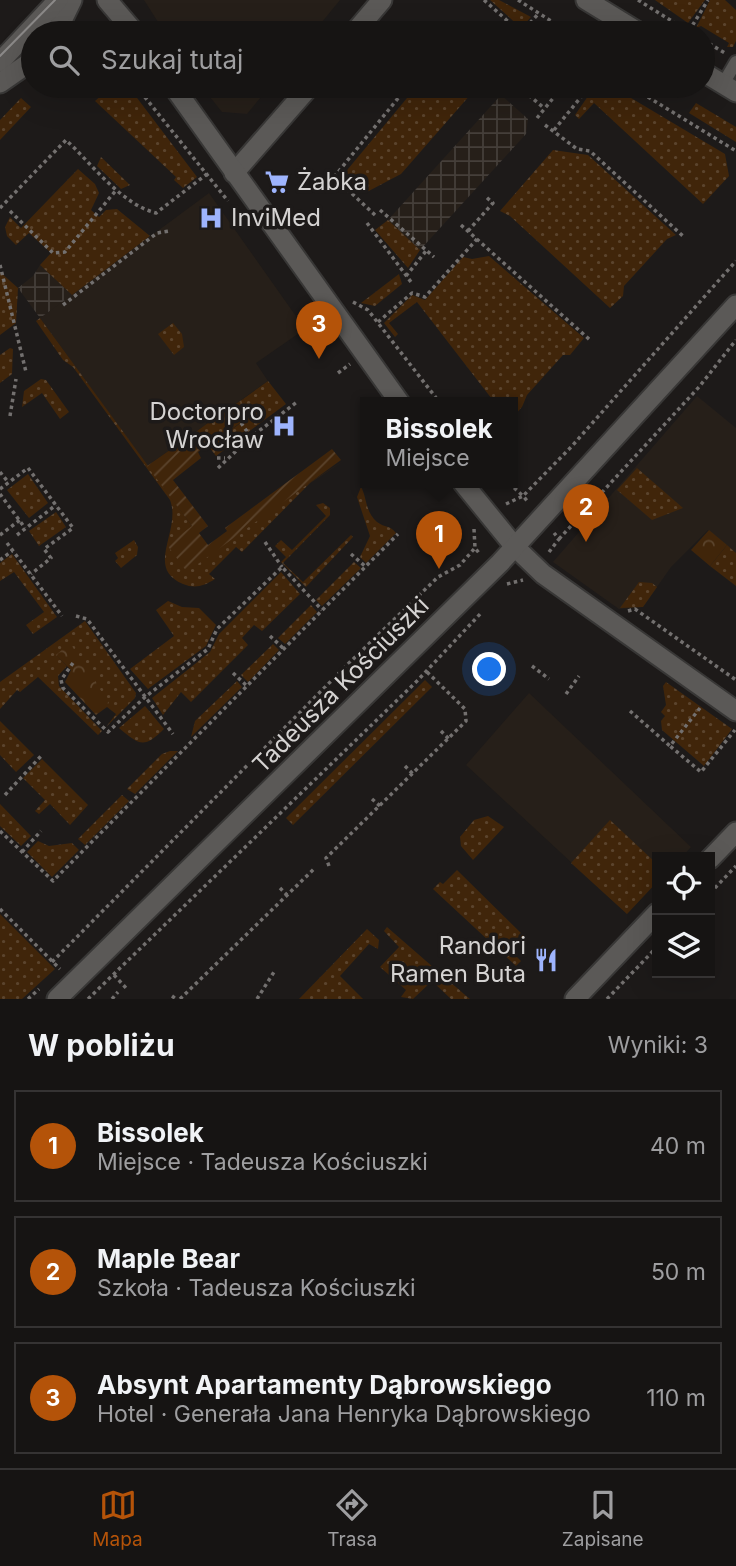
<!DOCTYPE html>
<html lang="pl">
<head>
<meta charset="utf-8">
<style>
	:root { --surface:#161413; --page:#1f1d1c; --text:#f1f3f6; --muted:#9e9ea0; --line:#353333; --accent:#b45309 }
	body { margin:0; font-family:Inter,sans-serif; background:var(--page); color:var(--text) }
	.controls { position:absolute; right:21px; bottom:21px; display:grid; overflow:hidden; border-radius:0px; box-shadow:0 7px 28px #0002 }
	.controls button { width:63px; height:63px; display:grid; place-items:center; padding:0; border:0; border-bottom:2px solid var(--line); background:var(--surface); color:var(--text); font:35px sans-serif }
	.you { position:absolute; left:490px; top:670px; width:24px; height:24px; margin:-18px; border:5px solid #fff; border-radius:50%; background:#1a73e8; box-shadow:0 0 0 10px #1a73e833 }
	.badge { display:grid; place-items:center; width:46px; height:46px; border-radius:50%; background:var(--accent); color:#fff; font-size:23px; font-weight:700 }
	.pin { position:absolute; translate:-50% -58px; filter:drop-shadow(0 2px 4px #0008) }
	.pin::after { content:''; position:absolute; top:37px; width:24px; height:21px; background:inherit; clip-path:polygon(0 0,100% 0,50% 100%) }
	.popup { position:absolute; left:360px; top:397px; width:158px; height:91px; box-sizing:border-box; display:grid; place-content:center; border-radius:0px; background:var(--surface); filter:drop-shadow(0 2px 5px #0005); font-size:23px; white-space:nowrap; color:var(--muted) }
	.popup b { font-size:26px; color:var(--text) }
	.popup::after { content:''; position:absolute; left:50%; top:100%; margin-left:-14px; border:14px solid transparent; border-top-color:var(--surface) }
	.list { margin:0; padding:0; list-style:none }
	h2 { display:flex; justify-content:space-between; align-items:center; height:91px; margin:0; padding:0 28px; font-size:30px }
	h2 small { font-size:23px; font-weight:400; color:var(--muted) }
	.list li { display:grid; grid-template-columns:46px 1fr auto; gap:21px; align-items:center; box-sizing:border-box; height:112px; margin:0 14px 14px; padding:0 14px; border:2px solid var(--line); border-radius:0px }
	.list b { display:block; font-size:26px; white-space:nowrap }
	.list p { margin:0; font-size:23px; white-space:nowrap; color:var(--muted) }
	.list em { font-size:23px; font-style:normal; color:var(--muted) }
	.icon { flex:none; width:38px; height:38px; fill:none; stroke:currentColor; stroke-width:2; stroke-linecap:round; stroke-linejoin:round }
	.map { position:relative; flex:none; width:736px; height:999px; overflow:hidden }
	.search { position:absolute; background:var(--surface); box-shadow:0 7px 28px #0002; left:21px; right:21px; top:21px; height:77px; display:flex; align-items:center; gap:18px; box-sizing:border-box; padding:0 24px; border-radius:38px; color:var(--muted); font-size:26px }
	.sheet { height:469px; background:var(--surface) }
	nav { display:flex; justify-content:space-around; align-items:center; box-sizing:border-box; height:98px; border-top:2px solid var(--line); background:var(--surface); font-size:19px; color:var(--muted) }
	nav a { display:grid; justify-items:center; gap:4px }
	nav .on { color:var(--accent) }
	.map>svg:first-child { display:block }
	.built { fill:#261f19 }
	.industrial { fill:url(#industrial-grid) }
	.grass { fill:url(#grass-dots) }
	.forest { fill:url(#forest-crowns) }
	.garden { fill:url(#garden-furrows) }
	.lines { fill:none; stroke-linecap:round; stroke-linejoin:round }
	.service-casing { stroke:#383736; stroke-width:16 }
	.minor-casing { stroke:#383736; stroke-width:23 }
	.tertiary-casing { stroke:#383736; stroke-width:23 }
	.path { stroke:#73706f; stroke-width:3.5; stroke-dasharray:3.5 3.5; stroke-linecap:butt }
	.service { stroke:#5b5957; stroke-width:12 }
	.minor { stroke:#5b5957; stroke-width:19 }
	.tertiary { stroke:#5b5957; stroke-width:19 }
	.tram { stroke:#8c8a89; stroke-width:2 }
	.labels { text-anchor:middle; stroke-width:7; stroke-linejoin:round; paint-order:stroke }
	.poi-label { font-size:24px; fill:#d5d3d2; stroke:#1d1a19; text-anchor:start }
	.street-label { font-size:24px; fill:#d5d3d2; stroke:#1d1a19 }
</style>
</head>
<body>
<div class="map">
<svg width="736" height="999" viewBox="0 0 736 999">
	<defs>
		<pattern id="industrial-grid" width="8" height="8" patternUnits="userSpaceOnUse" patternTransform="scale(1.75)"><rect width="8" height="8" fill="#261f19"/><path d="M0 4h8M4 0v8" fill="none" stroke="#453f3a"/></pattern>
		<pattern id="grass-dots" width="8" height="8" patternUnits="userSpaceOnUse" patternTransform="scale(1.75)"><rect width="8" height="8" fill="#40250a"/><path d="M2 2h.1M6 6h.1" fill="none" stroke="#5b442d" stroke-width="1.8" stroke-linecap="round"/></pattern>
		<pattern id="forest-crowns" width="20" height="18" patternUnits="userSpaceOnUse" patternTransform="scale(1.75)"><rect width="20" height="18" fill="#40250a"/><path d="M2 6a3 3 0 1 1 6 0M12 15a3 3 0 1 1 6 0" fill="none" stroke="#5b442d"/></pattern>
		<pattern id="garden-furrows" width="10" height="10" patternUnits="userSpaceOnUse" patternTransform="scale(1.75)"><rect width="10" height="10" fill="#40250a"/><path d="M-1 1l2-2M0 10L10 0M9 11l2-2" fill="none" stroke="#5b442d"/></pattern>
	</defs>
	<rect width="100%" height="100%" fill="#1d1a19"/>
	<g class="built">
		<polygon points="144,0 340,0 313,33 165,33"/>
		<polygon points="201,86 270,86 247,114 222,112"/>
		<polygon points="209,193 305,329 256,363 268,381 147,466 40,318"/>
		<polygon points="697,396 736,428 736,553 708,530 671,567 643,607 619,609 553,562"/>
		<polygon points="529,693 691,847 682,857 657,857 657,882 627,914 466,765"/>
	</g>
	<g class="industrial">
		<polygon points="501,95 528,119 526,134 420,250 388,220"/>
		<polygon points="40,265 72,295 40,318 18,288 33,276"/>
	</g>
	<g class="grass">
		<polygon points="490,0 499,0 531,17 521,28"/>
		<polygon points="655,0 705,0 688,23"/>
		<polygon points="710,0 725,0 736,10 736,41 733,47 727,47 729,43 701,26 696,28"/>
		<polygon points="112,86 128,86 197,177 183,188 174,180 176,177 95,101"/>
		<polygon points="417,86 478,86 401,174 365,193 343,175"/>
		<polygon points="595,86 611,86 725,154 729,176 703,204 594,103 579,119 575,115"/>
		<polygon points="21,98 31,107 0,140 0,120"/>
		<polygon points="696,103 736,127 736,142 689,113"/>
		<polygon points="553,150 588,155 676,235 667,239 624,286 623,296 610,308 510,216 500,211"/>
		<polygon points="101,157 130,185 121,189 97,166"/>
		<polygon points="78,169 95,184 99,193 91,210 99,217 106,210 117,209 150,236 72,295 40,265 51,253 29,233 16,245 7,236 5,227 10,217 21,228"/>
		<polygon points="388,220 420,250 408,268 375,230"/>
		<polygon points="489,256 584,338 570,355 563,355 527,395 522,407 513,417 512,403 495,403 417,302 389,323 398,334 395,337 384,323 412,295 425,300 463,257 472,259"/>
		<polygon points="0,272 18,288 16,323 0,335"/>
		<polygon points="399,274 402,284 375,306 361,303"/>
		<path d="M40,318l152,208 -5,45 96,-71 60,-39 -33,22 -68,69 -6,-5 -27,27 6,5c-11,7 -20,10 -32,5 -39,-16 -1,-54 -13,-84l-97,-133 -10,-7 -27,-39z"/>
		<polygon points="173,323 182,334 184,347 174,355 158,334"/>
		<polygon points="10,348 13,349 12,374 0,383 0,355"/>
		<polygon points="41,379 46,380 69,412 60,419 42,393 22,407 24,391"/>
		<polygon points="268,381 286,404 216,456 197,431 219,415 231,430 253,414 243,399"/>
		<polygon points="637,468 683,508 652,520 617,490"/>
		<polygon points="28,474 48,503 29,518 7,490"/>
		<path d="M361,487c6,10 4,25 16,35 8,6 13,3 19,11l-30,30 -6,-6 10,-21 -13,-39z"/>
		<polygon points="323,503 330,508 330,515 283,563 303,582 351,535 353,537 306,587 281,562 286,557 275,546 281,540 292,550 326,516 316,505"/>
		<polygon points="56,512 66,527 39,546 29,531"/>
		<polygon points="134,540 138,547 137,555 121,568 115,561 118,558 115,553"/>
		<polygon points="727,545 736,553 736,586 710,566"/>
		<polygon points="12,554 57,617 33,634 26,625 44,612 14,572 0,581 0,563"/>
		<polygon points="354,562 361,568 322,606 316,600"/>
		<polygon points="281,572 300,594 262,631 254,625 242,638 248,645 191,702 181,692 163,715 152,698 210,652 219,634"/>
		<polygon points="639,582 652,583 657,587 643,607 620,608"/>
		<polygon points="168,601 182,607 199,608 216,625 206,646 148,689 130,669 174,636 156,610"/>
		<polygon points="311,605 317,612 285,644 278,638"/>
		<polygon points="85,621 136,693 135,698 106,727 116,714 107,707 96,715 108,702 56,655 67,666 58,676 59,686 102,731 98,735 38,677 20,692 17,690 0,709 0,682"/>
		<polygon points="273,644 279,650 248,682 241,675"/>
		<polygon points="425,680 432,687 293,825 286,818"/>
		<polygon points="237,681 242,687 191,737 195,721"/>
		<polygon points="666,682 732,729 704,766 662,730 661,721 665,716 661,712 666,705 663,686"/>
		<path d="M145,706l19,23c-20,20 -25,16 -45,-1z"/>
		<polygon points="0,721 34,755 16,772 0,755"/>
		<polygon points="170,751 178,751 135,794 127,789 162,754"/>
		<polygon points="42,759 88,805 70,825 50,804 39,814 35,811 45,800 23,778"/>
		<polygon points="122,795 129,801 85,845 78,839"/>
		<polygon points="0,804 31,836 21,846 0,826"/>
		<polygon points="488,816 504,827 473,860 461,846 460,837 474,820"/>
		<polygon points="610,820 657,864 657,882 627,914 571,863"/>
		<polygon points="38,841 49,846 72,843 79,850 52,877 27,852"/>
		<polygon points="457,870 524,936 510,950 521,961 516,966 433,889 440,882 443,884"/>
		<polygon points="0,914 55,969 22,999 0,999"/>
		<polygon points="387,927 464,994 470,999 451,999 432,981 413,999 401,997 406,990 380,967 399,947 384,931"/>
		<polygon points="367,929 379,940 378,949 369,944 340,976 363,999 299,999"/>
	</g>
	<g class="forest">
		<polygon points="243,399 253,414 230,430 219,415"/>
		<polygon points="709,530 727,545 710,566 691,550"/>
		<polygon points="70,643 109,703 96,715 65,682 71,670 56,655"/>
	</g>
	<polygon class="garden" points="197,431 208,445 198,452 201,458 173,480 208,526 199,533 208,545 227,531 225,528 332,449 341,460 187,572 167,545 192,526 147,466"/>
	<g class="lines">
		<g class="service-casing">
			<polyline id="service" points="723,84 736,62"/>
		</g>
		<g class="minor-casing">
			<g id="minor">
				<polyline points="354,33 382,0"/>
				<polyline points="234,173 310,86"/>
				<polyline points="710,859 736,832"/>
				<polyline points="575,999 657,913"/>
			</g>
		</g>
		<g class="tertiary-casing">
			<g id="tertiary">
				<polyline points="107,0 135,33"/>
				<polyline points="586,0 640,33"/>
				<polyline points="56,33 72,0"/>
				<polyline points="0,62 58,0"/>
				<polyline points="703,72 736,92"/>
				<polyline points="0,83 33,60"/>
				<polyline points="173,86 400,403"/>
				<polyline points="463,483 515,547 543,574 736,711"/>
				<polyline points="57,999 500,563 736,305"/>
			</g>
		</g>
		<g class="path">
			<polyline points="484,0 521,33 539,13"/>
			<polyline points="518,0 570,33"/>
			<polyline points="638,0 691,33"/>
			<polyline points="94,26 98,33"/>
			<polyline points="450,26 458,33"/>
			<polyline points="689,31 708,0"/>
			<polyline points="529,33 538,27 549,33"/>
			<polyline points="703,40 725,53"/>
			<polyline points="136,86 228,201"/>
			<polyline points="495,86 496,87"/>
			<polyline points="518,86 544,108"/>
			<polyline points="630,86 736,151"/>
			<polyline points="537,118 563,86"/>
			<polyline points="545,125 577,149 590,151 684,237"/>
			<polyline points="554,130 590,86"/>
			<path d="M0,208l66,-68c26,24 55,64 90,73l51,-39"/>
			<polyline points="380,210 434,257"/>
			<polyline points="10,211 53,253 65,252 117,189"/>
			<polyline points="375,215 334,177 408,86"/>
			<polyline points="367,223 411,282"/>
			<polyline points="461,225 590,340"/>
			<polyline points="468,231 493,203 485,196"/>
			<polyline points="0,265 26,372"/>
			<polyline points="406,276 426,251"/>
			<polyline points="353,302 368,310 440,403"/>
			<polyline points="63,305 157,233 169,231"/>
			<polyline points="378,322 412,293 425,297 477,239"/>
			<polyline points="338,373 350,364"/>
			<polyline points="10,416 16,379"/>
			<polyline points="279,416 283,422"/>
			<polyline points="241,423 251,437"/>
			<polyline points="217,458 225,458"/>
			<polyline points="218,468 251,437 297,402"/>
			<polyline points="0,472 8,482"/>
			<polyline points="509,483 523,496 572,446 736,261"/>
			<polyline points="0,489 28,468 73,528 44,549 51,558 31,574"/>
			<polyline points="0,494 25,528"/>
			<polyline points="506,504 523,496 529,503"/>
			<polyline points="474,529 475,548 479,553"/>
			<polyline points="0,535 20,520"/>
			<polyline points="17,535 56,505"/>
			<polyline points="559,539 699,387 736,340"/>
			<polyline points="265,542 282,567"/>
			<polyline points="7,543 62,616"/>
			<polyline points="549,552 559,539 554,533"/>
			<polyline points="351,554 366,567"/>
			<polyline points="0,560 12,551"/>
			<polyline points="507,584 523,580"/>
			<polyline points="628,611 635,609 736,680"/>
			<polyline points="76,616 87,619 173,734"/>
			<polyline points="270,636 284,649"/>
			<polyline points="73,663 61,680 63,688 108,732 145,697 208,649 217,629 282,567 322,610"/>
			<polyline points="532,666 549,679"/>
			<polyline points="233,673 247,686"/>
			<polyline points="566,694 579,676"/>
			<polyline points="700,708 670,746 701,772 735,730"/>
			<polyline points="630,711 670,746"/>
			<polyline points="441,731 449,739"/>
			<polyline points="405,766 413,774"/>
			<polyline points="5,795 42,755"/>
			<polyline points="372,799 380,806"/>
			<polyline points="0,831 53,881 398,534"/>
			<polyline points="22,852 41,831"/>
			<polyline points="329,866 326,858 466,721 465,709 426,671"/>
			<polyline points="280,888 287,895"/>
			<polyline points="710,893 736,866"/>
			<polyline points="0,909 60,969"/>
			<polyline points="52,962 349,663 438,577 460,565 475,548"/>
			<polyline points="114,975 127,989"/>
			<polyline points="172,996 176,999"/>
			<polyline points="28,999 39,989"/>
			<polyline points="88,999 417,681 482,612"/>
			<polyline points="112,999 118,992"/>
			<polyline points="180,999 315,868"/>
			<polyline points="257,999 274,972"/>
			<polyline points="607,999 657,947"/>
		</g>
		<use href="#service" class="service"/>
		<use href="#minor" class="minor"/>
		<use href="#tertiary" class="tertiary"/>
		<polyline class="tram" points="0,56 55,0"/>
	</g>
	<defs>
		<g id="supermarket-bare" transform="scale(1.89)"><path d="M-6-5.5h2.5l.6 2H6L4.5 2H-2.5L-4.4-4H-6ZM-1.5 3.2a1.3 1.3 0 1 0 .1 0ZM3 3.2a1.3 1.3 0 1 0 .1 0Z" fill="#9eb4fd" stroke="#1d1a19" stroke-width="2.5" paint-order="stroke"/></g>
		<g id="hospital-bare" transform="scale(1.89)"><path d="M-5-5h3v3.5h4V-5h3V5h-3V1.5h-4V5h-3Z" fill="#9eb4fd" stroke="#1d1a19" stroke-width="2.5" paint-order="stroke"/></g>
		<g id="restaurant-bare" transform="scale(1.89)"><path d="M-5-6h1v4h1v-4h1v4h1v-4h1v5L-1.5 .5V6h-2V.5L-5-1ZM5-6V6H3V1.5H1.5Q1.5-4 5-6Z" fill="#9eb4fd" stroke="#1d1a19" stroke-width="2.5" paint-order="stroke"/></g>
	</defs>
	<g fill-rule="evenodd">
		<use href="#supermarket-bare" x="277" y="182"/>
		<use href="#hospital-bare" x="211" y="218"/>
		<use href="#hospital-bare" x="284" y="426"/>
		<use href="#restaurant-bare" x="546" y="960"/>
	</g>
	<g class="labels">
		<g class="poi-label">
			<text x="297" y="190">Żabka</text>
			<text x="231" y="226">InviMed</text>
			<text x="264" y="420" text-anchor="end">Doctorpro<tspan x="264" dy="28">Wrocław</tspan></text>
			<text x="526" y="954" text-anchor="end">Randori<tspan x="526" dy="28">Ramen Buta</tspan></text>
		</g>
		<g class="street-label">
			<text transform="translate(341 685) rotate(-45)" y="8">Tadeusza Kościuszki</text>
		</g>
	</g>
</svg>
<div class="controls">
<button><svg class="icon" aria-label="locate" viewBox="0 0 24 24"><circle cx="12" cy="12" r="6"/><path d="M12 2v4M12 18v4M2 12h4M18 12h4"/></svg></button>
<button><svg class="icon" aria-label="layers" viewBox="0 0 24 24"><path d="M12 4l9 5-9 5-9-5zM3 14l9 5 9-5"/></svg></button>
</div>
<div class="you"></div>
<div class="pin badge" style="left:439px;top:569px">1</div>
<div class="popup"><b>Bissolek</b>Miejsce</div>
<div class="pin badge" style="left:586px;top:542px">2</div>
<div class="pin badge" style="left:319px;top:359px">3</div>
<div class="search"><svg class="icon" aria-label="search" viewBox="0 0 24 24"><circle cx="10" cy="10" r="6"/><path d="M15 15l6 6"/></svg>Szukaj tutaj</div>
</div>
<section class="sheet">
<h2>W pobliżu<small>Wyniki: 3</small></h2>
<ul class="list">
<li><span class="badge">1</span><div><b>Bissolek</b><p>Miejsce · Tadeusza Kościuszki</p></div><em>40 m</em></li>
<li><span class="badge">2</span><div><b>Maple Bear</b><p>Szkoła · Tadeusza Kościuszki</p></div><em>50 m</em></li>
<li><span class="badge">3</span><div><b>Absynt Apartamenty Dąbrowskiego</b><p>Hotel · Generała Jana Henryka Dąbrowskiego</p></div><em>110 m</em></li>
</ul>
</section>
<nav>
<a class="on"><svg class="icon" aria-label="map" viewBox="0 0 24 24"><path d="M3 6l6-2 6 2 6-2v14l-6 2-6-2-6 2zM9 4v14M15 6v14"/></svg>Mapa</a>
<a><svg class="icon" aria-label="directions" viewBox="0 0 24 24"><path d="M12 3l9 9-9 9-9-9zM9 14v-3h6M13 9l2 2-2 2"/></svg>Trasa</a>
<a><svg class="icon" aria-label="saved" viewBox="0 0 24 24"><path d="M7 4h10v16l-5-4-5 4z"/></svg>Zapisane</a>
</nav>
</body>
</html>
